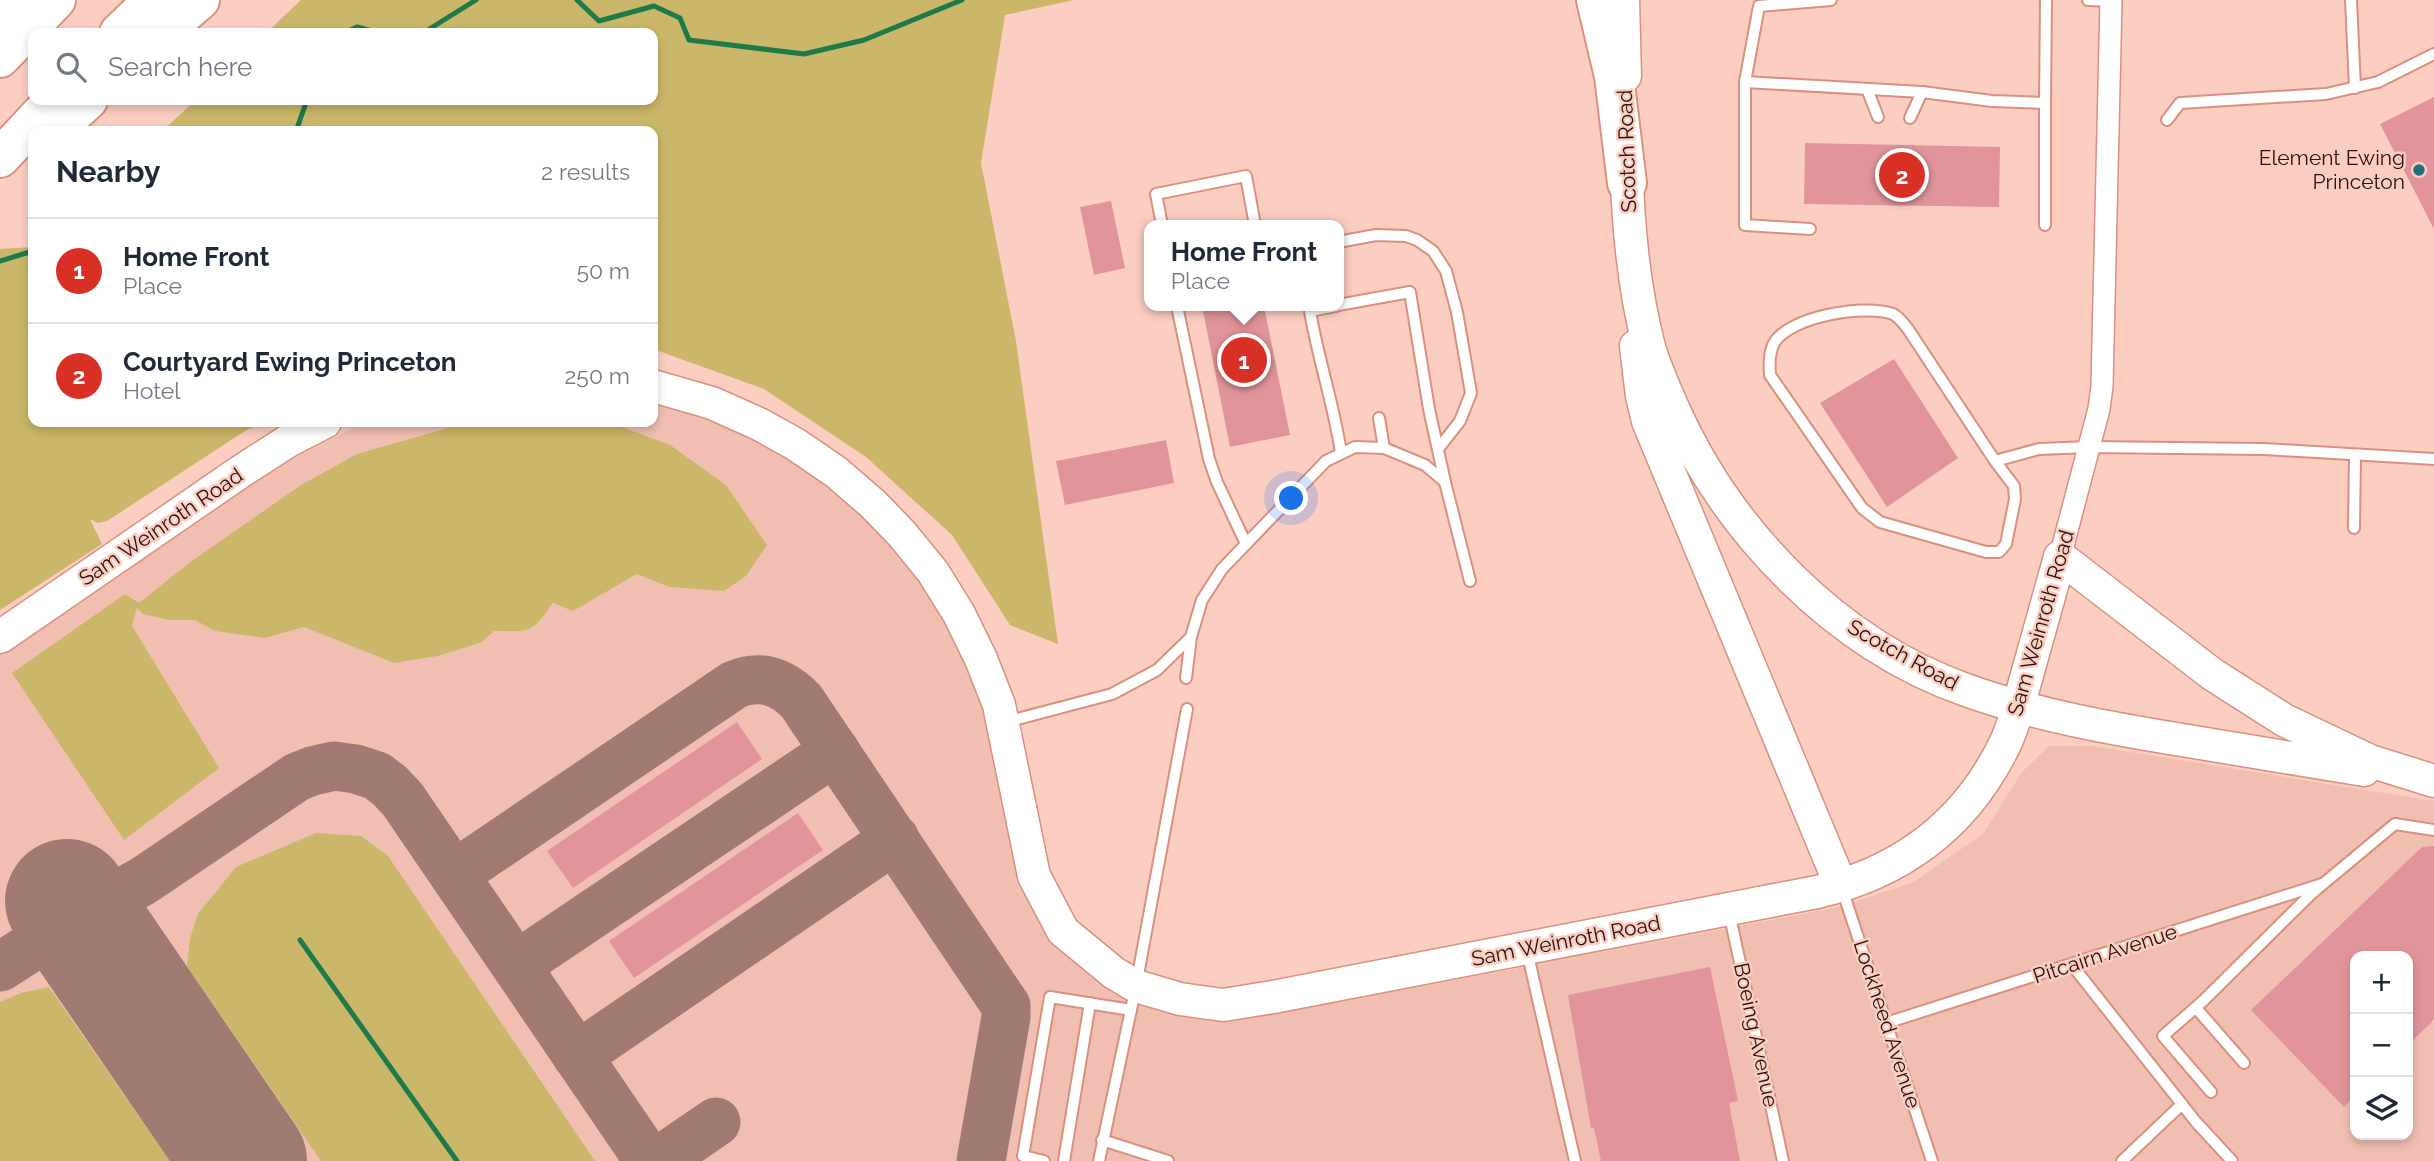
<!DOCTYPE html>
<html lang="en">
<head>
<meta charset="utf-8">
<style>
	:root { --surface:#fff; --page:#f2f2f3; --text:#1f2937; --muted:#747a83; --line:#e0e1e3; --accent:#d93025 }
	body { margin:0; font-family:Raleway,sans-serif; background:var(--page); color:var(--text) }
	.controls { position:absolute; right:21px; bottom:21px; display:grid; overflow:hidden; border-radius:14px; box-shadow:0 4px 10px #0003 }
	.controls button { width:63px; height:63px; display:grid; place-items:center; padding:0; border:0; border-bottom:2px solid var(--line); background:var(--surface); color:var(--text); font:35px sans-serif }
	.you { position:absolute; left:1292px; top:499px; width:24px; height:24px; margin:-18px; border:5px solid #fff; border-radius:50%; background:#1a73e8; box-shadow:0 0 0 10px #1a73e833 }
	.badge { display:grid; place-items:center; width:46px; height:46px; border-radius:50%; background:var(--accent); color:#fff; font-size:23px; font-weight:700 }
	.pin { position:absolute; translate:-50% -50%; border:4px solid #fff; box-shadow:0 2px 7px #0006 }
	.popup { position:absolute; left:1144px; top:220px; width:200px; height:91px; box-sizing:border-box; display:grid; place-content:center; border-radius:14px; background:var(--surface); filter:drop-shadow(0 2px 5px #0005); font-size:23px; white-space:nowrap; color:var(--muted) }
	.popup b { font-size:26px; color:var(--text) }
	.popup::after { content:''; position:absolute; left:50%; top:100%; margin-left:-14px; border:14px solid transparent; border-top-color:var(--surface) }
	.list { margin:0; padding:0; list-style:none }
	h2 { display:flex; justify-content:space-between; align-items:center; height:91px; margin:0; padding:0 28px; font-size:30px }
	h2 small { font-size:23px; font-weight:400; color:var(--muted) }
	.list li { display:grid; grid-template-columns:46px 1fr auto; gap:21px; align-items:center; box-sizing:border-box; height:105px; padding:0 28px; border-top:2px solid var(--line) }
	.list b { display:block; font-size:26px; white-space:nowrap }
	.list p { margin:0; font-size:23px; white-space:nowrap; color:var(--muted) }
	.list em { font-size:23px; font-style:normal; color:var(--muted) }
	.icon { flex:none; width:38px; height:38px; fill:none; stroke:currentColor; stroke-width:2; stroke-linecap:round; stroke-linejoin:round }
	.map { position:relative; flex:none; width:2434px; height:1161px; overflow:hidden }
	.search { position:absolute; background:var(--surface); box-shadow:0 4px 10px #0003; left:28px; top:28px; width:630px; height:77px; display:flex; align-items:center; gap:18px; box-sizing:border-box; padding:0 24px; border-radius:14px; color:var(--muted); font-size:26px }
	.panel { position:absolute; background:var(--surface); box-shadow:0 4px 10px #0003; left:28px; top:126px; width:630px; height:301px; border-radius:14px }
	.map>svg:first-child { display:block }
	.built { fill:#f1bfb2; fill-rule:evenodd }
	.green { fill:#cbb769 }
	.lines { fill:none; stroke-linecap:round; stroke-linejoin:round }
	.stream { stroke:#1e7a48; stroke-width:5 }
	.taxiway { stroke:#a17b72; stroke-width:49 }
	.runway { stroke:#a17b72; stroke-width:124 }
	.building { fill:#e1959a }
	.lane-casing { stroke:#d8917e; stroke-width:14 }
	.street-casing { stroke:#d8917e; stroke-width:24 }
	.secondary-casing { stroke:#d8917e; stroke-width:35 }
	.highway-casing { stroke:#d8917e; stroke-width:42 }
	.lane { stroke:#fff; stroke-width:10 }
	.street { stroke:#fff; stroke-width:21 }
	.secondary { stroke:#fff; stroke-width:32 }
	.highway { stroke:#fff; stroke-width:38 }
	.poi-dot { fill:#276c7c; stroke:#fccec2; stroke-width:2.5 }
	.labels { text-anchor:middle; stroke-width:5; stroke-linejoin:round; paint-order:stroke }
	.street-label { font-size:21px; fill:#2d120c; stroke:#fccec2 }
	.poi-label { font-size:21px; fill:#2d120c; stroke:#fccec2; text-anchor:end }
</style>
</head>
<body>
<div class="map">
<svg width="2434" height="1161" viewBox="0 0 2434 1161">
	<rect width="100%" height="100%" fill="#fccec2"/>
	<path class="built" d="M653,401l74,23 65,33 57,40 47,49 43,57 32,65 22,76 25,132 41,68 99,64 58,13 219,-37 399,-76 78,-25 71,-49 38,-61 28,-27h44l341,55v360h-2434v-512l250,-169 115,-58h288zM2355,956h53v179h-53z"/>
	<g class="green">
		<polygon points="301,0 1074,0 1005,15 981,163 1016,341 1058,644 1010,625 952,535 866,457 764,389 653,349 653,131 162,131 196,100 653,100 653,33 266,33"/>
		<polygon points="33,247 33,422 266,422 245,431 107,521 98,523 90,519 102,544 0,610 0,249"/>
		<path d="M469,422h139l62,23 56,40 41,60 -21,31 -22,15 -55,-4 -32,-13 -64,37 -20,-8c-23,32 -22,28 -59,28l-12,11 -44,14 -44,7 -90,-36 -40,11 -49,-7 -20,-11h-26l-26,-6 -6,-6 -5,18 87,142 -95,72 -112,-167 113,-79 14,9 50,-40 112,-78 56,-31z"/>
		<polygon points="316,833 361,836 388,856 595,1161 321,1161 187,966 190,938 198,914 236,867"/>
		<polygon points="49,987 170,1161 0,1161 0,1002 21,993"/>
	</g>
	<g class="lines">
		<g class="stream">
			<polyline points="577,0 599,21 654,6 680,18 689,40 804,54 864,40 962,0"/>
			<polyline points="344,33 357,27 380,33"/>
			<polyline points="423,33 476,0"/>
			<polyline points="296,131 307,100"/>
			<polyline points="0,261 33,251"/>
			<polyline points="300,940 457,1161"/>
		</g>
		<g class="taxiway">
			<path d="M455,874l279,-189c26,-11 47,-4 67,16l205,305v11l-25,144"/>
			<polyline points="517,965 835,751"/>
			<polyline points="0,967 78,917 143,881 297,777 312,771 334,766 356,769 377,776 390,786 403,800 649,1161"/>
			<polyline points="577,1056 895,839"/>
			<polyline points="659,1161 716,1122"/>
		</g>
		<polyline class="runway" points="67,901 245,1161"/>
	</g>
	<g class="building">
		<polygon points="2434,97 2434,229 2380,124"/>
		<polygon points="1805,143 2000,147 1999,207 1804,204"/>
		<polygon points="1111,201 1125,268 1094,275 1080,207"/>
		<polygon points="1202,306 1264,306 1290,435 1230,447"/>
		<polygon points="1894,359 1958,458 1887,507 1820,403"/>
		<polygon points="1166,440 1174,483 1065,505 1056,461"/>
		<polygon points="737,722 762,759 573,888 547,851"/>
		<polygon points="798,813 823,850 634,978 609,941"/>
		<polygon points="2434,846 2434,1020 2408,1045 2408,956 2355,956 2355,1096 2344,1107 2251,1010 2422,847"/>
		<polygon points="1710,967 1738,1101 1729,1103 1740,1161 1601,1161 1594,1128 1591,1128 1568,995"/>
	</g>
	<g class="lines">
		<g class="lane-casing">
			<g id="lane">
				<polyline points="2088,0 2111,1"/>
				<polyline points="2351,0 2355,88"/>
				<polyline points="1745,82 1922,92 1992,101 2045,103 2046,0"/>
				<polyline points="1867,89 1878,117"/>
				<polyline points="2045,103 2045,225"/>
				<polyline points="1910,118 1922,92"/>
				<polyline points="2167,120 2180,103 2326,94 2378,82 2434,54"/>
				<polyline points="1162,225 1156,194 1246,176 1255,225"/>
				<polyline points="1810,229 1745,225 1745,82 1759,6 1831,0"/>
				<polyline points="1338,242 1376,235 1406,236 1417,240 1433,251 1446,271 1457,312 1471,393 1460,421 1438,449"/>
				<polyline points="1338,305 1410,292 1429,409 1445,482"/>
				<polyline points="1177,306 1209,459 1217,482 1246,544"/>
				<path d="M1336,306l-26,5c8,48 24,94 31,142"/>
				<polyline points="1379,418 1384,448"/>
				<path d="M1995,461l19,25 1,13 -9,45 -7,8h-13l-106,-30 -18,-14 -92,-133c-1,-11 -1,-22 4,-32 16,-27 91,-39 119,-29 6,3 11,10 15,15l87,132 44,-12 50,-2 175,2 170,10"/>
				<polyline points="2354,528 2355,455"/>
				<polyline points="1186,678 1191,637 1202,600 1222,569 1326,461 1355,447 1384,448 1425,465 1445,482 1470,581"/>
				<polyline points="1006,722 1112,694 1157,670 1191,637"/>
				<polyline points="1842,889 1932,1161"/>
				<polyline points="1729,912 1783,1161"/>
				<polyline points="1527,951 1575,1161"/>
				<polyline points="2072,965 2196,1122 2232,1161"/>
				<polyline points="2196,1008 2244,1063"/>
				<polyline points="1886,1023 2322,884"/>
				<polyline points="2211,1092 2163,1036 2203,1001 2311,894 2395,824 2434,830"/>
				<polyline points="1102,1140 1168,1161"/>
				<polyline points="1044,1161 1023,1156 1050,997 1131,1010"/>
				<polyline points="1064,1161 1090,1003"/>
				<polyline points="1099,1161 1136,986 1187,709"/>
				<polyline points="2122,1161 2182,1104"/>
			</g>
		</g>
		<g class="street-casing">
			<polyline id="street" points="2060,557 2099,409 2102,386 2111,1"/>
		</g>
		<g class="secondary-casing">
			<g id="secondary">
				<polyline points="1623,0 1625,76"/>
				<path d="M1626,159c2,64 7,126 23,188 6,21 15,41 24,61 55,124 163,236 293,282 70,25 142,38 216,50 60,10 121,20 182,30"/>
				<polyline points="1636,346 1642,396 1648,421 1841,886"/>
				<path d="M653,386l59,17 47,21 36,20 41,28 37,32 29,30 31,38 26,42 22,45 18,46 35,171 29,55 51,42 22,13 44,13 43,6 50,-8 544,-105c85,-20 148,-67 187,-146 11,-22 16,-47 23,-71 11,-40 22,-79 33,-118l152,117 72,46 86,41 64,20"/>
				<polyline points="0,637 240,472 288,441 325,422"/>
			</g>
		</g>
		<g class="highway-casing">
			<g id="highway">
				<polyline points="1596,0 1614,76 1627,183"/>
				<polyline points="0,15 13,0"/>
				<polyline points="119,33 153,0"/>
				<polyline points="162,33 200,0"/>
				<polyline points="0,58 56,0"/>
				<polyline points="54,131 88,100"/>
				<polyline points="0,158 54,100"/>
			</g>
		</g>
		<use href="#lane" class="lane"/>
		<use href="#street" class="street"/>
		<use href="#secondary" class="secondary"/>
		<use href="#highway" class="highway"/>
	</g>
	<circle class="poi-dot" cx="2419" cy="170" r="7"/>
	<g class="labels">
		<g class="street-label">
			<text transform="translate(1627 151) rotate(-92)" y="7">Scotch Road</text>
			<text transform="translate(161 527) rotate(-34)" y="7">Sam Weinroth Road</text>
			<text transform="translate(2041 623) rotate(-74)" y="7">Sam Weinroth Road</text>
			<text transform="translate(1903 655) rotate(29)" y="7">Scotch Road</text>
			<text transform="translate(1566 941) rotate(-11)" y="7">Sam Weinroth Road</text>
			<text transform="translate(2105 954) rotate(-18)" y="7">Pitcairn Avenue</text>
			<text transform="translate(1887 1024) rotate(72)" y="7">Lockheed Avenue</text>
			<text transform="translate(1756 1035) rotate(78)" y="7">Boeing Avenue</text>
		</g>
		<g class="poi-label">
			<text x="2405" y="165">Element Ewing<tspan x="2405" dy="24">Princeton</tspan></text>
		</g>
	</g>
</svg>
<div class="controls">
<button>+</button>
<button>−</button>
<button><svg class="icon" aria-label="layers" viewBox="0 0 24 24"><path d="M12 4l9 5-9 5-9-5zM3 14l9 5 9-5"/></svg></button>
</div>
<div class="you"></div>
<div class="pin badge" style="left:1244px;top:360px">1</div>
<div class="popup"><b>Home Front</b>Place</div>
<div class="pin badge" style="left:1902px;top:175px">2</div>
<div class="search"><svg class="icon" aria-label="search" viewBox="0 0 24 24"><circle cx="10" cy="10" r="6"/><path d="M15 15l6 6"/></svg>Search here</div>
<section class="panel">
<h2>Nearby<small>2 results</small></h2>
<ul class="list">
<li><span class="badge">1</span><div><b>Home Front</b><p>Place</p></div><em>50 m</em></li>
<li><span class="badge">2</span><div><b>Courtyard Ewing Princeton</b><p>Hotel</p></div><em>250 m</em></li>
</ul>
</section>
</div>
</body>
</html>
